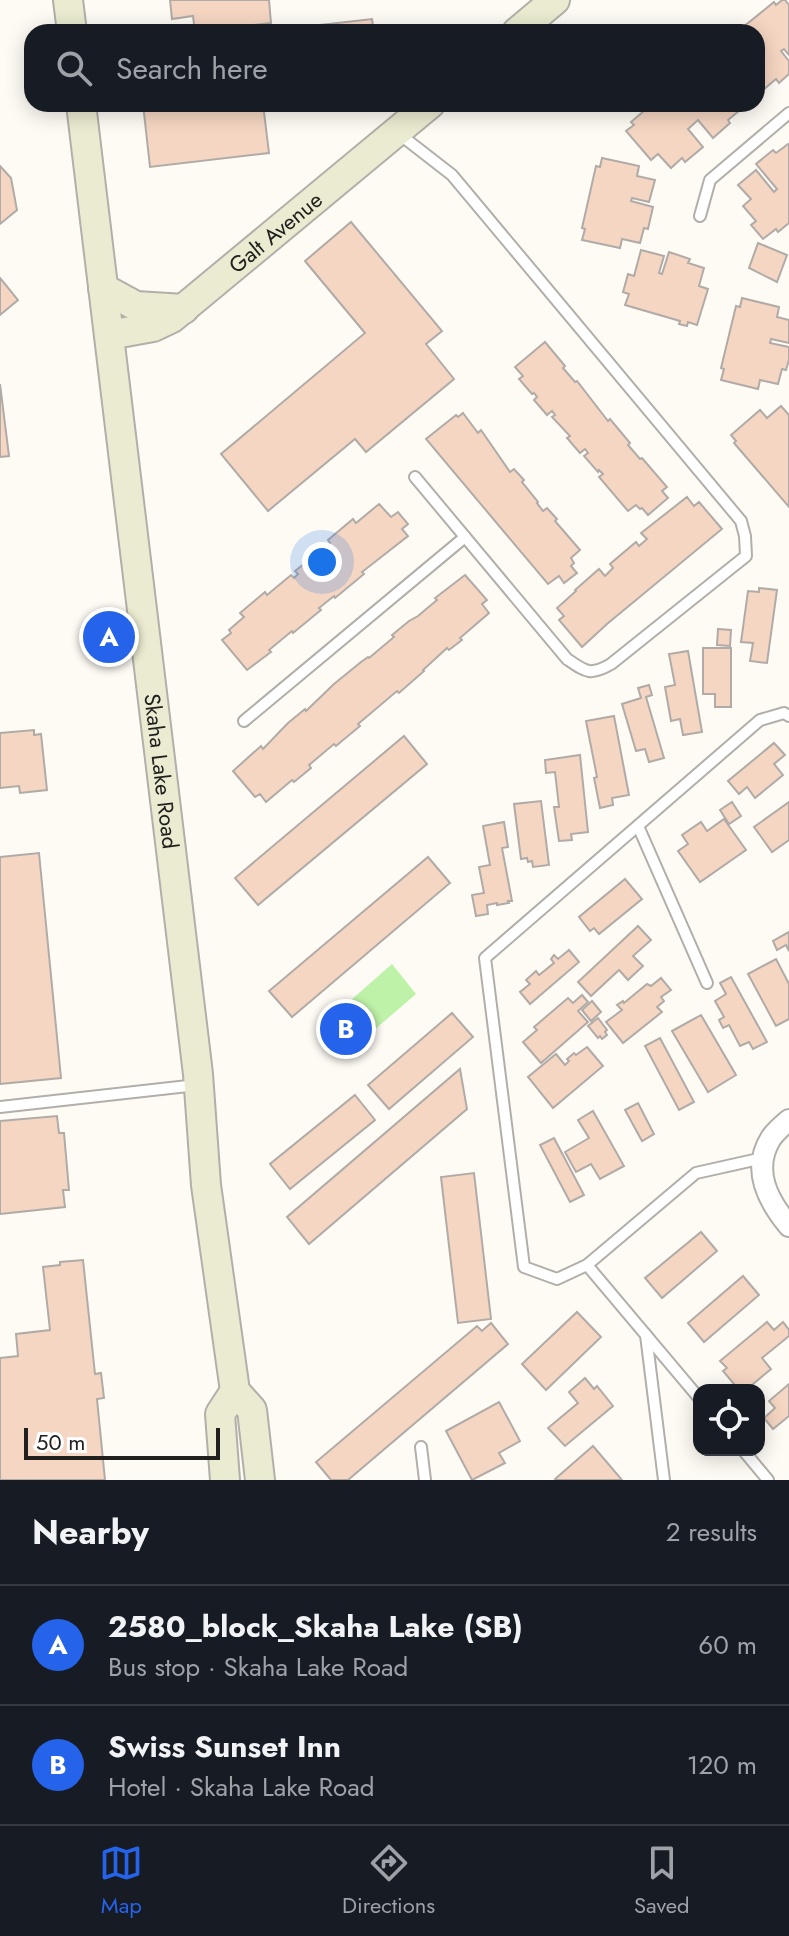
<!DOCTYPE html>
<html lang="en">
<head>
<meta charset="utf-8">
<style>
	:root { --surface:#171b24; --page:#20242c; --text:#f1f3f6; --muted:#9ea1a6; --line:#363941; --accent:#2563eb }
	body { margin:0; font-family:Jost,sans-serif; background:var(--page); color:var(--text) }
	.controls { position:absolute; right:24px; bottom:24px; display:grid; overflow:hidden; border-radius:16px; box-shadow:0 4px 20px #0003 }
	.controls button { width:72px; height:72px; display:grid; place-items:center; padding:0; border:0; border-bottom:2px solid var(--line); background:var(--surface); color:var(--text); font:40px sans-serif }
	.scale { position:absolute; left:24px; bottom:20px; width:196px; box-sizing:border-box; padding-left:8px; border:4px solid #21201e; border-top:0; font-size:22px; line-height:28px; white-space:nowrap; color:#21201e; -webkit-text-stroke:6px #fff; paint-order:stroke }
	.you { position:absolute; left:322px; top:562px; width:28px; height:28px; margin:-20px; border:6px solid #fff; border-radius:50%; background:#1a73e8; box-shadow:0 0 0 12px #1a73e833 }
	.badge { display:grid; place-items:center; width:52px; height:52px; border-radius:50%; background:var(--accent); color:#fff; font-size:26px; font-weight:700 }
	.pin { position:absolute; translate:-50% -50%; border:4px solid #fff; box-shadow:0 2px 8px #0006 }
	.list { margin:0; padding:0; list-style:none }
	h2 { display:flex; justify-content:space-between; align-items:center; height:104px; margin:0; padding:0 32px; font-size:34px }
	h2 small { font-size:26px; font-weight:400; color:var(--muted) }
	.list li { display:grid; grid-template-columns:52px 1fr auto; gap:24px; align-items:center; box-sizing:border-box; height:120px; padding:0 32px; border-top:2px solid var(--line) }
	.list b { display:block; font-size:30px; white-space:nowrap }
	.list p { margin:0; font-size:26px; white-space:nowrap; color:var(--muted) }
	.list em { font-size:26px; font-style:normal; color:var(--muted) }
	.icon { flex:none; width:44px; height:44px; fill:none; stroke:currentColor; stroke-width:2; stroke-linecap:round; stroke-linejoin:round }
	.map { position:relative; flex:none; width:789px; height:1480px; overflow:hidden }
	.search { position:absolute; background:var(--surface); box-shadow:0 4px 20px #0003; left:24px; right:24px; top:24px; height:88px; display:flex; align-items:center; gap:20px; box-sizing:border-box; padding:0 28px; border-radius:24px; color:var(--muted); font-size:30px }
	.sheet { height:344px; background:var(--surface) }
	nav { display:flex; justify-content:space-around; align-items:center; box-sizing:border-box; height:112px; border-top:2px solid var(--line); background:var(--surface); font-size:22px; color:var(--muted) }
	nav a { display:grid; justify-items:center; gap:4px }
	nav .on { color:var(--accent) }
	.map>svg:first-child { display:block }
	.water { fill:#bef2a8 }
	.building { fill:#f5d6c2; stroke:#b1aba8; stroke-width:2 }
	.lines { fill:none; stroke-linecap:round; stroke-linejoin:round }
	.lane-casing { stroke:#b2afaa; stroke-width:14 }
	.street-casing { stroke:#b2afaa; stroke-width:24 }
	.secondary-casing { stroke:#b2afaa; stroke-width:32 }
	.lane { stroke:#fff; stroke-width:10 }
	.street { stroke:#fff; stroke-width:20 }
	.secondary { stroke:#ebebd1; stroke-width:28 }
	.labels { text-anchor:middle; stroke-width:7; stroke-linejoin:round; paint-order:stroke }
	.street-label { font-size:22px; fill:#21201e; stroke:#fff }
</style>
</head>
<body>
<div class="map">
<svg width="789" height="1480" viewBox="0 0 789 1480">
	<rect width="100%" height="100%" fill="#fefbf5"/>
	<polygon class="water" points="392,964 416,994 366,1037 343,1007"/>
	<g class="building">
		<polygon points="170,0 269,0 271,23 195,32 193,16 172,19"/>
		<polygon points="782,0 785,0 789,5 789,55 784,49 781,51 789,61 789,74 779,83 776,79 763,90 757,82 757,32 737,32 774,2 776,5"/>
		<polygon points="372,19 374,32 258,32"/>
		<polygon points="143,104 263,104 269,153 150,167"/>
		<polygon points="652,104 735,104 740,110 728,120 730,123 713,138 698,120 688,129 703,147 685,162 682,158 671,168 658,154 651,160 626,131 634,125 631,122"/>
		<polygon points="788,144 789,145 789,223 778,232 776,229 763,239 751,225 756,221 743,206 751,199 738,185 756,170 774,192 777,189 756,164 773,150 776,153"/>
		<polygon points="602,158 639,166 637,176 655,180 649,202 632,198 631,201 653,207 648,229 644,228 640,243 622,239 620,248 582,240 585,229 582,228 596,166 600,167"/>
		<polygon points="0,166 11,178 17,210 0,224"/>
		<polygon points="351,222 442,331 426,344 454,379 366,452 355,439 268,511 221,454 365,333 305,261"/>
		<polygon points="758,243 787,255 777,282 749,268"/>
		<polygon points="641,250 664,256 659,273 662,274 669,252 690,259 688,263 704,268 699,286 708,289 697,325 688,322 687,326 679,324 680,321 625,305 629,294 623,292 628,274 634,276"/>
		<polygon points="0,278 18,300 0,315"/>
		<polygon points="742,298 779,307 777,317 789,320 789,343 771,339 770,343 789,347 789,360 786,370 782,369 778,384 760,380 758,389 721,380 724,369 721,368 736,306 740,307"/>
		<polygon points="545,342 565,366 563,368 575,382 577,381 608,421 610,419 630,443 628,445 640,459 642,458 667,487 662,491 668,498 648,515 642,508 640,509 636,505 628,511 599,477 603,474 599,470 598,472 584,456 588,453 585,449 580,453 567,438 570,436 552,417 555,415 552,411 547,415 534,400 537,397 534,393 532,394 519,379 523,376 515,367"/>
		<polygon points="0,384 9,456 0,457"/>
		<polygon points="781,406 789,415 789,507 734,443 736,441 731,435 760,410 767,418"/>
		<polygon points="463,413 478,433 481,430 510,472 514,469 524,480 522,482 538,502 537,503 543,511 547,508 557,519 555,521 580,550 571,558 574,563 571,566 577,573 564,583 559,576 548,584 426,439 456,415 458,417"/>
		<polygon points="687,497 694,506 699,502 722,529 607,624 582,647 559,620 564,616 557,608 576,591 575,590 599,569 605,576 613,568 610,564 636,542 639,546 647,539 641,533"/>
		<polygon points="379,504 391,517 398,512 408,524 402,529 408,536 362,572 364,574 335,598 334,596 319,608 321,610 293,633 292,631 269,650 271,652 247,670 222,640 231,633 229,630 244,617 240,613 265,592 267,595 291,575 294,578 298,574 295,571 330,543 328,540 353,519 356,523"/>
		<polygon points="465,575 487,600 482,604 489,613 460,638 462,640 449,650 447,648 423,670 424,671 399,693 397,691 358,724 360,726 336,746 334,744 309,765 311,768 294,782 292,780 266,802 260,794 255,797 233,771 261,746 263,749 288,723 305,709 306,711 334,684 361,662 368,657 369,658 394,637 392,635 409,621 418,616 437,600 435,598"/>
		<polygon points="759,588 777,590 767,663 750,661 753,643 741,642 748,591 759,592"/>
		<polygon points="718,629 731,630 730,646 717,645"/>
		<polygon points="703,648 731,648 731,707 715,707 715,694 703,694"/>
		<polygon points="688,651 702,732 683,735 680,719 671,721 665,687 675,685 669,654"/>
		<polygon points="649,685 652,695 646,697 664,758 649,762 645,749 636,751 622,704 641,698 638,688"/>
		<polygon points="614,716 629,795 612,798 613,805 600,808 594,778 597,777 586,721"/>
		<polygon points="34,730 34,735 41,734 47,790 20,793 19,786 0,788 0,733"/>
		<polygon points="404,736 427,764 258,905 235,878"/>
		<polygon points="774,743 785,755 774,764 783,775 755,798 747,787 739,794 728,781"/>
		<polygon points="580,755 588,832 571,834 572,840 559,841 554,807 559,807 555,772 546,773 545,760"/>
		<polygon points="541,801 549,865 533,867 532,861 528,862 527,858 521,859 514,804"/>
		<polygon points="732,802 741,816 729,824 720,810"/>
		<polygon points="789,802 789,840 772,852 754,827"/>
		<polygon points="724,819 746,850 700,882 678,851 688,844 682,835 701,822 707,831"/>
		<polygon points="504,822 508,847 502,848 512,901 508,901 509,903 497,905 497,903 487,905 488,914 476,916 472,895 484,893 479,867 490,865 483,826"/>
		<polygon points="39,853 61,1078 0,1084 0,857"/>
		<polygon points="428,857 450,883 292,1017 269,991"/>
		<polygon points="625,879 642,899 599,934 594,928 590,931 579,917"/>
		<polygon points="638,926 651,940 633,956 643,966 628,980 619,970 591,996 578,982"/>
		<polygon points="789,932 789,951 786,945 777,950 773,941"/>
		<polygon points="569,950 579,962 530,1004 520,992 530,984 526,980 536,971 539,975 554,963 551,959 554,955 558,959"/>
		<polygon points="776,959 789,984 789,1019 776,1026 748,974"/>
		<polygon points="731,977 767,1042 753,1049 749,1042 740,1046 729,1025 723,1028 719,1020 724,1017 715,1001 726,994 720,983"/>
		<polygon points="661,978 671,990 661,997 664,1001 657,1007 662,1012 623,1043 606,1022 622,1010 617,1005 623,1001 624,1003 647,984 651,986"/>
		<polygon points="582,995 588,1002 578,1011 588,1022 541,1063 523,1042 537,1030 534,1027 568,998 573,1003"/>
		<polygon points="592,1001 601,1012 591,1021 582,1010"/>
		<polygon points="452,1013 473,1037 389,1109 368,1085"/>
		<polygon points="701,1015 736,1075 708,1092 672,1031"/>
		<polygon points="598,1018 607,1030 605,1032 607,1035 602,1039 600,1036 598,1038 588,1026"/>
		<polygon points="660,1038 694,1102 679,1110 645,1046"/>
		<polygon points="587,1047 603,1066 553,1108 528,1077 556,1054 565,1065 569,1061 567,1059 574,1053 576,1055"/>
		<polygon points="460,1069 467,1109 309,1244 287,1217"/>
		<polygon points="355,1095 375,1120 290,1189 270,1164"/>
		<polygon points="638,1103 654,1134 642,1141 625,1110"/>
		<polygon points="593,1111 624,1166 600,1179 591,1164 576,1172 565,1152 589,1138 578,1120"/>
		<polygon points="57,1116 59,1133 64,1133 69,1190 63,1190 65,1207 0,1214 0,1121"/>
		<polygon points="554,1138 584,1195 570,1202 540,1145"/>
		<polygon points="474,1173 491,1319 458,1323 441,1177"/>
		<polygon points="701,1232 717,1251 662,1298 645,1278"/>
		<polygon points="83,1260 95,1374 101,1373 104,1398 97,1399 105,1480 0,1480 0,1358 18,1356 16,1334 50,1330 43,1267 60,1265 60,1262"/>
		<polygon points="743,1276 759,1295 704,1342 688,1323"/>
		<polygon points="577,1312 601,1337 546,1390 522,1364"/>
		<polygon points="767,1322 774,1330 783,1322 789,1330 789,1336 762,1358 771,1369 746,1390 739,1390 723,1371 727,1368 720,1361"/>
		<polygon points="491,1323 508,1344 348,1480 331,1480 316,1462 477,1326 482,1331"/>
		<polygon points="585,1378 594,1389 597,1386 613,1406 565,1446 548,1428 578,1403 569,1392"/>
		<polygon points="789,1384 789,1416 773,1429 764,1418 775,1408 769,1401"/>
		<polygon points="499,1402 520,1441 499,1453 505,1463 472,1480 446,1431"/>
		<polygon points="593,1446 622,1480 556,1480 555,1479"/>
	</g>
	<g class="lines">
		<g class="lane-casing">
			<g id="lane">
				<path d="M398,133l54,42 289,346 4,15 1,20 -135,108c-21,12 -25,8 -44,-5l-152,-182"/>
				<polyline points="700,216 710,180 789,113"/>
				<polyline points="244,721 465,537"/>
				<polyline points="638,826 707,983"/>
				<polyline points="0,1107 197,1085"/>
				<polyline points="763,1158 696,1173 587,1265 557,1279 524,1267 485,958 760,720 784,713 789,716"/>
				<polyline points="587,1265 699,1398"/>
				<polyline points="646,1335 664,1480"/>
				<polyline points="421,1447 425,1480"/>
				<polyline points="743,1450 768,1480"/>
			</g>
		</g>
		<g class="street-casing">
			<path id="street" d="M789,1120c-6,5 -13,11 -18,18 -20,32 -3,63 18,88"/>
		</g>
		<g class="secondary-casing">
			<g id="secondary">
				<polyline points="68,0 72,32"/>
				<polyline points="517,32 555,0"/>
				<path id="s1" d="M81,104l117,970 8,111 29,206 17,19 8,70"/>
				<polyline points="103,288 136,306 184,309"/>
				<path id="s2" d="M109,335l44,-8 19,-9 258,-214"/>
				<polyline points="225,1480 220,1414 235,1391"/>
			</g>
		</g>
		<use href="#lane" class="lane"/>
		<use href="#street" class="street"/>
		<use href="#secondary" class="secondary"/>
	</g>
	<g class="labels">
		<g class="street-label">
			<text dy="8" stroke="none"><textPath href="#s2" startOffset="200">Galt Avenue</textPath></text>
			<text dy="8" stroke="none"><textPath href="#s1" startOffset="672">Skaha Lake Road</textPath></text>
		</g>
	</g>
</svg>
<div class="controls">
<button><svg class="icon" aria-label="locate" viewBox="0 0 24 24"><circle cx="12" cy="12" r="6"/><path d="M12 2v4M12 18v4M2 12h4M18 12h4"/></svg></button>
</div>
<div class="scale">50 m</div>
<div class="you"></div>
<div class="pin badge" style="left:109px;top:637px">A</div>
<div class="pin badge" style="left:346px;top:1029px">B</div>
<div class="search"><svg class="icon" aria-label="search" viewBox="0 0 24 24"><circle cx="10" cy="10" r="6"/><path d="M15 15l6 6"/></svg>Search here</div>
</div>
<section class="sheet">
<h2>Nearby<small>2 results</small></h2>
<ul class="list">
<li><span class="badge">A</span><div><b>2580_block_Skaha Lake (SB)</b><p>Bus stop · Skaha Lake Road</p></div><em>60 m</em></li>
<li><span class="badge">B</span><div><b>Swiss Sunset Inn</b><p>Hotel · Skaha Lake Road</p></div><em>120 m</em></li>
</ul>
</section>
<nav>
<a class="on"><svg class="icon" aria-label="map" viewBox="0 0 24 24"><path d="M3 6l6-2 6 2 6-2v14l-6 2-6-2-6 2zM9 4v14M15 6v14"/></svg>Map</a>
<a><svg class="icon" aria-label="directions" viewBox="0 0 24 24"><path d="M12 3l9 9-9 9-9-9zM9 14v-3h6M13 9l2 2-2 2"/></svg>Directions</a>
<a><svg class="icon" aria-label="saved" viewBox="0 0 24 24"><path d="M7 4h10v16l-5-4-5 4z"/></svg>Saved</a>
</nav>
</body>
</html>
